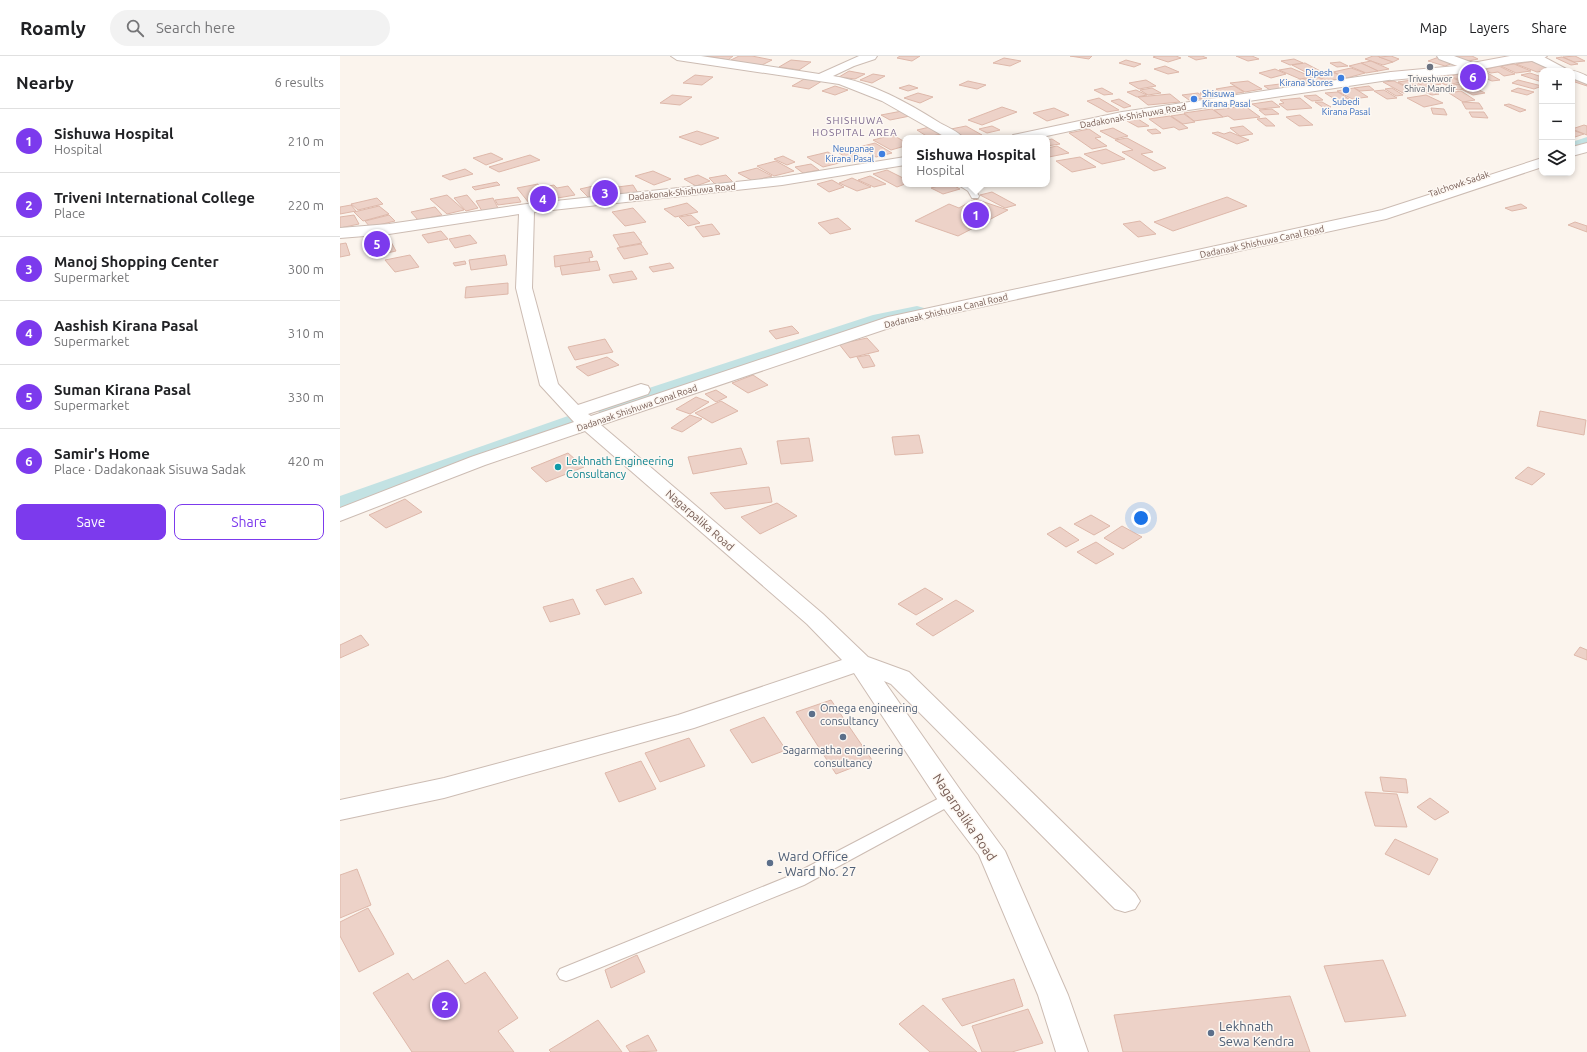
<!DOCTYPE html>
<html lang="en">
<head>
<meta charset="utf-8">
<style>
	:root { --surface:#fff; --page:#f2f2f2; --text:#202124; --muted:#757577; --line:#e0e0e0; --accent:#7c3aed }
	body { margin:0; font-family:Ubuntu,sans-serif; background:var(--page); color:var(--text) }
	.controls { position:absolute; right:12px; top:12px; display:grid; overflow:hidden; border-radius:8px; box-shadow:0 2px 6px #0003 }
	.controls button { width:36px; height:36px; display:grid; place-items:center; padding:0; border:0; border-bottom:1px solid var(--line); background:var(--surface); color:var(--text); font:20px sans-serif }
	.you { position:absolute; left:801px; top:462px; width:14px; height:14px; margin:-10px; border:3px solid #fff; border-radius:50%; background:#1a73e8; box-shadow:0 0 0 6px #1a73e833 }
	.badge { display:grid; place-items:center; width:26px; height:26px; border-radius:50%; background:var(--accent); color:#fff; font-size:13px; font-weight:700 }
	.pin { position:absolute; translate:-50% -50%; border:2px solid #fff; box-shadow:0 1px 4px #0006 }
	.popup { position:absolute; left:562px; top:79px; width:148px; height:52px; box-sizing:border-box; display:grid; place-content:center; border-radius:8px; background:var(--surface); filter:drop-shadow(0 1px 3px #0005); font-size:13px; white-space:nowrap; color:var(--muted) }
	.popup b { font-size:15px; color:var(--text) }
	.popup::after { content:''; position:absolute; left:50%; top:100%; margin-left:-8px; border:8px solid transparent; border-top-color:var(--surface) }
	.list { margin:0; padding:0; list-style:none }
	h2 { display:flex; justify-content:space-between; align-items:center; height:52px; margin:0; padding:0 16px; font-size:17px }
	h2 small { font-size:13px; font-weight:400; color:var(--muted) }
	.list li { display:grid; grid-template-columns:26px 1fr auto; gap:12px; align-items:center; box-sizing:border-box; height:64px; padding:0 16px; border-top:1px solid var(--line) }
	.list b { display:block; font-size:15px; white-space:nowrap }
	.list p { margin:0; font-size:13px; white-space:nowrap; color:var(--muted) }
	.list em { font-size:13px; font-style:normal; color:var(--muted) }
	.actions { display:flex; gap:8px; padding:12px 16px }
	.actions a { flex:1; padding:9px 0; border:1px solid var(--accent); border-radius:8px; text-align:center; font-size:14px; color:var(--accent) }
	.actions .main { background:var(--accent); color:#fff }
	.icon { flex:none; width:22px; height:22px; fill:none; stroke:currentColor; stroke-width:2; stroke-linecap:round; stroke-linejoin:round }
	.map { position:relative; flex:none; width:1247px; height:996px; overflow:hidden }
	header { display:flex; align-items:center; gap:24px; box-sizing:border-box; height:56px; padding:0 20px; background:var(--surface); border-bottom:1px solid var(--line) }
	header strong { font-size:19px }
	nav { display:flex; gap:22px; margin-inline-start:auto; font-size:14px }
	.search { width:280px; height:36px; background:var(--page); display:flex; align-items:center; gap:10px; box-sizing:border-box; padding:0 14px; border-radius:22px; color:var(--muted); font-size:15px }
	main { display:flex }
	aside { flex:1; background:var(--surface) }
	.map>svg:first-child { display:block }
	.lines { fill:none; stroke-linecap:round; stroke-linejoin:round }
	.canal { fill:#c3e2e3; fill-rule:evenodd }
	.building { fill:#edd2c8; stroke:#deb8aa }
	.service-casing { stroke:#ccbcb3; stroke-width:2 }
	.minor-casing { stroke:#ccbcb3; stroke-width:2 }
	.secondary-casing { stroke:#d1bdb4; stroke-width:2 }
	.service { fill:#fff; fill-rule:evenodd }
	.minor { fill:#fff; fill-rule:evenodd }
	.secondary { fill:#fff; fill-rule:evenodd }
	.worship-dot { fill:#6b7280; stroke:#fdf8f3; stroke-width:1.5 }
	.shop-dot { fill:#3f7fe0; stroke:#fdf8f3; stroke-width:1.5 }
	.culture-dot { fill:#0f9aa8; stroke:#fdf8f3; stroke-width:1.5 }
	.service-dot { fill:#5c6f8a; stroke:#fdf8f3; stroke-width:1.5 }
	.labels { text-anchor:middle; stroke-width:3; stroke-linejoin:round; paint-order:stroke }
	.far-shop-label { font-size:9px; fill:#366cbe; stroke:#fdf8f3; text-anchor:end }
	.far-worship-label { font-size:9px; fill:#5b616d; stroke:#fdf8f3 }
	.far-street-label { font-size:9px; fill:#745a52; stroke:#fdf8f3 }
	.far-neighbourhood-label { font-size:10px; letter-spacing:1px; fill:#7e6a8f; stroke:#fdf8f3 }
	.culture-label { font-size:11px; fill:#0d838f; stroke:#fdf8f3; text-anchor:start }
	.street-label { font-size:11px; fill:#745a52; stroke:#fdf8f3 }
	.service-label { font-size:11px; fill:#4e5e75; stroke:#fdf8f3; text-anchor:start }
	.near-street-label { font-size:13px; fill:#745a52; stroke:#fdf8f3 }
	.near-service-label { font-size:13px; fill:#4e5e75; stroke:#fdf8f3; text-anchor:start }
</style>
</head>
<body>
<header>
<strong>Roamly</strong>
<div class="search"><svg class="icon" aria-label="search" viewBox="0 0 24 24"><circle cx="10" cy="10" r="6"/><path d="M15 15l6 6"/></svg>Search here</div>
<nav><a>Map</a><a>Layers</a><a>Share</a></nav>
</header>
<main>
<aside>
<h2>Nearby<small>6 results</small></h2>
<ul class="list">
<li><span class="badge">1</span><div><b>Sishuwa Hospital</b><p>Hospital</p></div><em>210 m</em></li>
<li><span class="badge">2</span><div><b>Triveni International College</b><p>Place</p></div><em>220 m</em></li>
<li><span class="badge">3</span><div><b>Manoj Shopping Center</b><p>Supermarket</p></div><em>300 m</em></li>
<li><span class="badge">4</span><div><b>Aashish Kirana Pasal</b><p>Supermarket</p></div><em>310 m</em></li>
<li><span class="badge">5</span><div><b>Suman Kirana Pasal</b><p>Supermarket</p></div><em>330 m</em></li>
<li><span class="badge">6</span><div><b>Samir's Home</b><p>Place · Dadakonaak Sisuwa Sadak</p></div><em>420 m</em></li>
</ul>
<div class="actions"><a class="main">Save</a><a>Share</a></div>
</aside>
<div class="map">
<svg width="1247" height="996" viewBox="0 0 1247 996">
	<rect width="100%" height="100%" fill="#fbf4ed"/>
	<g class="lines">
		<g class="canal">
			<polygon points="1247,81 1247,92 1232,97 1232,86"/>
			<polygon points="577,250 584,252 587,256 584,260 544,268 276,358 268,360 260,358 257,353 260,348 533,259"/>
			<polygon points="228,360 236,362 239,367 236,372 0,455 0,440"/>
		</g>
	</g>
	<g class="building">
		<polygon points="366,0 393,0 388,4"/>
		<polygon points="399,0 412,0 432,4 420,10 391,4"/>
		<polygon points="560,0 580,0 572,5 557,2"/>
		<polygon points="730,0 752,0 749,3"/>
		<polygon points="816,0 836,0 841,2 828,6 813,1"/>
		<polygon points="848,0 862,0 867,2 856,4"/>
		<polygon points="896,0 912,0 919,3 908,5"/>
		<polygon points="1033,0 1037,0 1053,6 1043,9 1025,3"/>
		<polygon points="1051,0 1059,3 1053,6 1039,1"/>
		<polygon points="1108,0 1132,0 1138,3 1124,6"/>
		<polygon points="1235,0 1245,5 1234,6 1223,1"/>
		<polygon points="1099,1 1117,6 1105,10 1088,5"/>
		<polygon points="1222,1 1238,8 1231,9 1216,2"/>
		<polygon points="664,2 681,5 670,10 653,7"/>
		<polygon points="954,3 963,7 950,9 941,5"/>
		<polygon points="451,4 471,6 459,14 439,11"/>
		<polygon points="786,4 801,8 794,11 779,7"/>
		<polygon points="1031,5 1049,13 1038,15 1021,7"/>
		<polygon points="1194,5 1214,13 1197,16 1176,8"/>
		<polygon points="1000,6 1008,10 997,11 990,7"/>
		<polygon points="965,7 986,18 973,20 952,9"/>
		<polygon points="1021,7 1038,15 1026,17 1009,10"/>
		<polygon points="1174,8 1191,15 1176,17 1161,10"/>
		<polygon points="825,10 839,16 828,18 814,13"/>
		<polygon points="1159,10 1175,18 1164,20 1158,16 1151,17 1143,14"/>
		<polygon points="951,12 972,21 960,23 939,14"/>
		<polygon points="1011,12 1025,17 1007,22 993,16"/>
		<polygon points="935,13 946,18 931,22 919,17"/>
		<polygon points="1142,14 1160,24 1152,25 1130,16"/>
		<polygon points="509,15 525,18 515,23 499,21"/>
		<polygon points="1129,16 1137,20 1144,23 1135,24 1120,18"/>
		<polygon points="995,17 1005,22 987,25 977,20"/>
		<polygon points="1190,17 1202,21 1202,24 1199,25 1181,19"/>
		<polygon points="533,18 545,20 532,27 520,24"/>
		<polygon points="1118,18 1134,25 1127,27 1110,20"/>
		<polygon points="355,19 373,21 362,29 343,27"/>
		<polygon points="1106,19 1122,26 1106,29 1090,22"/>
		<polygon points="1232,19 1247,25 1247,30 1232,25"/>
		<polygon points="978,21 986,25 947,31 939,27"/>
		<polygon points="466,22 482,25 469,33 452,30"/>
		<polygon points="1088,22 1101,28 1085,31 1072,24"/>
		<polygon points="806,24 816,30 799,33 789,27"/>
		<polygon points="1072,24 1085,31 1071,33 1058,26"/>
		<polygon points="1178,24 1202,30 1194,33 1172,27"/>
		<polygon points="628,25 646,29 637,33 619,29"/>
		<polygon points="908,25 922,33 905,36 890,27"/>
		<polygon points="1054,25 1074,35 1063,37 1043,26"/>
		<polygon points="1124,27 1133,31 1118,34 1108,30"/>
		<polygon points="940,28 946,32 930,34 924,30"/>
		<polygon points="569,29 578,32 568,35 559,32"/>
		<polygon points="495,30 508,34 495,39 482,35"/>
		<polygon points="894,30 904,36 886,39 876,33"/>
		<polygon points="1029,30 1034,34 1020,35 1014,32"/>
		<polygon points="1133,31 1145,37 1133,39 1121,33"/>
		<polygon points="762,32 773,38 764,39 754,34"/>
		<polygon points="812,32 821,37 808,39 800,34"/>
		<polygon points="1014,32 1028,41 1012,43 997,35"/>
		<polygon points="1052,32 1063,39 1056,40 1045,33"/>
		<polygon points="1178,32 1194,36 1187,39 1171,35"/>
		<polygon points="1085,33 1099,38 1092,39 1082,35"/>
		<polygon points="796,34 807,39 797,41 787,36"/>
		<polygon points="1044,34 1057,42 1047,43 1034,35"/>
		<polygon points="876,35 885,40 868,43 860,37"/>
		<polygon points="1121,35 1135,44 1123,46 1109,37"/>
		<polygon points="998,36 1009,43 996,44 985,37"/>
		<polygon points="578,37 593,41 580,47 564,42"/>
		<polygon points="858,37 865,42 849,44 842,39"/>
		<polygon points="830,38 840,46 808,49 798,41"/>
		<polygon points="332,39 352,41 340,49 320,47"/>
		<polygon points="976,39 983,44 972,45 964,40"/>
		<polygon points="1086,39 1103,47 1084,51 1067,42"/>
		<polygon points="759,42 779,54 767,56 747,45"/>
		<polygon points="960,42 972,52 947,54 939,48 944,47 940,44"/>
		<polygon points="779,43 791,50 784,52 771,45"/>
		<polygon points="932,45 940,51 920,53 912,48"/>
		<polygon points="975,46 982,46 991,51 984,52"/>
		<polygon points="1122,46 1139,47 1143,53 1126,53"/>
		<polygon points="1169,48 1186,54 1180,56 1164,49"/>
		<polygon points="905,50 920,61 894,64 888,60 883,61 874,54"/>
		<polygon points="662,51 677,56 642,69 628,64"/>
		<polygon points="714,52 729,59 707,65 693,57"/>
		<polygon points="1091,52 1104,53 1107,59 1093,58"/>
		<polygon points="872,53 883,61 854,65 844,57"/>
		<polygon points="932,53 939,58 925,59 919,54"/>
		<polygon points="562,55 570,60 550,64 541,59"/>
		<polygon points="1129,56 1144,56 1148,62 1132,61"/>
		<polygon points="844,58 855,66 843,68 831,60"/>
		<polygon points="960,59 973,69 959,70 946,61"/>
		<polygon points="830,60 848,72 839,74 834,71 823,73 809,63"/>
		<polygon points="926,62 935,70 926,70 917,63"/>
		<polygon points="798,63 809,70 798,71 787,65"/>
		<polygon points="1244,69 1247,70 1247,79 1232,73"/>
		<polygon points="594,70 605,77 588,81 577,74"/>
		<polygon points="626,70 642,79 626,82 611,73"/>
		<polygon points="652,70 660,74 647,77 639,73"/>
		<polygon points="903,70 913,78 900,80 890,72"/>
		<polygon points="773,72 788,80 775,83 760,75"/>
		<polygon points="749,73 761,81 755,82 767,90 752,93 729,77"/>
		<polygon points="816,73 821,77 812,78 807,74"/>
		<polygon points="1232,74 1244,78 1232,82"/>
		<polygon points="357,75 379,82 361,89 339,81"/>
		<polygon points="878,76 884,78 890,76 909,84 897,88 872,77"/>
		<polygon points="553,79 565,86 565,90 551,94 533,84"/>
		<polygon points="787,82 813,96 801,98 826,112 814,115 782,96 793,94 775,84"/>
		<polygon points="712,83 720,88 707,90 707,84"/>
		<polygon points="535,87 552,97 536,101 519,91"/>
		<polygon points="717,90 729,97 709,101 707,99 707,92"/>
		<polygon points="510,93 524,103 512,106 498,96"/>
		<polygon points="766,93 785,103 762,108 744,98"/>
		<polygon points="488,96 503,106 483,111 467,101"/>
		<polygon points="151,97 163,103 146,109 133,102"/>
		<polygon points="190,99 200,104 159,116 149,111"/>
		<polygon points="443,100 455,106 447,109 434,103"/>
		<polygon points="740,101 756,111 732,116 716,105"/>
		<polygon points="436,105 454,115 434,120 417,110"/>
		<polygon points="471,108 479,114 463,117 455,111"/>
		<polygon points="417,112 432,120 413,125 398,117"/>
		<polygon points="125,113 133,118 110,124 102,120"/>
		<polygon points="547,114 565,123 565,128 557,131 533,118"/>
		<polygon points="313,115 331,123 314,129 295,120"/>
		<polygon points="358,119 370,125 356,130 344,123"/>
		<polygon points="386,119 395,128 378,131 369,122"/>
		<polygon points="530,120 546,128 534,131 518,124"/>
		<polygon points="512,122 531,131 517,135 499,127"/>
		<polygon points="492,124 504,131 489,136 477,128"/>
		<polygon points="157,126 160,129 135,134 132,131"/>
		<polygon points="198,128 210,142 189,147 177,132"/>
		<polygon points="262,128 271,137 249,142 240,133"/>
		<polygon points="606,128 611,128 620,133 603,138 591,132"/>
		<polygon points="214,129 217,132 228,130 235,139 212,143 204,131"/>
		<polygon points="293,129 298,137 275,140 270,132"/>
		<polygon points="652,136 676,149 665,152 640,139"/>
		<polygon points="107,139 124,154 107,158 90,143"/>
		<polygon points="127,139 138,152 126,155 114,142"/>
		<polygon points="178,141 181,146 158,149 155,144"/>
		<polygon points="887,141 907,150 833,175 814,166"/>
		<polygon points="37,142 43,148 18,154 11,148"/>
		<polygon points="153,142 158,152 142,155 136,145"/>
		<polygon points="635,143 668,154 618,180 575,165 609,148 619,152"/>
		<polygon points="347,147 358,156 335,161 324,153"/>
		<polygon points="1181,148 1187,152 1172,155 1165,152"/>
		<polygon points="11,149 16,155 0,158 0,151"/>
		<polygon points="39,150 49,158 23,165 14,156"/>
		<polygon points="95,151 102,159 78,164 71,156"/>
		<polygon points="293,152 306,166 285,170 272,156"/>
		<polygon points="14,159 19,168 0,172 0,161"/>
		<polygon points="49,159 55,165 30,171 25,165"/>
		<polygon points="351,159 360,167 348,170 339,161"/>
		<polygon points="498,162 511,173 490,178 478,167"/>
		<polygon points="800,165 816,178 798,181 783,168"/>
		<polygon points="1235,166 1247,170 1247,176 1228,169"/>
		<polygon points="372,168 380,178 363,181 355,171"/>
		<polygon points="101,175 108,183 88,187 82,179"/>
		<polygon points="294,176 302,187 280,191 273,179"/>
		<polygon points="130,179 137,187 115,192 109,183"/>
		<polygon points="50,184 56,195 38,199 32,188"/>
		<polygon points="6,187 10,199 0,201 0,188"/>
		<polygon points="301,188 308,198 284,203 277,192"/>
		<polygon points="251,195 253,201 249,202 250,206 215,211 214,200"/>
		<polygon points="70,199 79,211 55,216 45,204"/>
		<polygon points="165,199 167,209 131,214 129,204"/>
		<polygon points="125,205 126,208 115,210 113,207"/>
		<polygon points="257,205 260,214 222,219 220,210"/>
		<polygon points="330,207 334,212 313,216 309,211"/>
		<polygon points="292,215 297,223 273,227 269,219"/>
		<polygon points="168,227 168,238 125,242 126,231"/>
		<polygon points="452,270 459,277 436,283 429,275"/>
		<polygon points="527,282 539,295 510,302 499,288"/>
		<polygon points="265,283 273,296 235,304 228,291"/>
		<polygon points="529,299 535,310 523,312 517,301"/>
		<polygon points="267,301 279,309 248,320 236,311"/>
		<polygon points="413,319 428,329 408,337 392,327"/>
		<polygon points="376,334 387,341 376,346 365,338"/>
		<polygon points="356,341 369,346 350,358 336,353"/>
		<polygon points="381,345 398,355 372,367 355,357"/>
		<polygon points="1200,355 1246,364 1244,379 1197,370"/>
		<polygon points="350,359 362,363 342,376 331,372"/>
		<polygon points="579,379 583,397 555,399 552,381"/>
		<polygon points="469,382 473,405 441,408 437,385"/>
		<polygon points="401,392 407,408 353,418 348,401"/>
		<polygon points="228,397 244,411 206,426 191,412"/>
		<polygon points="1188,411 1205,418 1192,429 1175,422"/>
		<polygon points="429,431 432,446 385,453 370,437"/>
		<polygon points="65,443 82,456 46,472 29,459"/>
		<polygon points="437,447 457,460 420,478 401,461"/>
		<polygon points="751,459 770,470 754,479 734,468"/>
		<polygon points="782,470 802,481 783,493 764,482"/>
		<polygon points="720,471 739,484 726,491 707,478"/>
		<polygon points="756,486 774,498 756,508 737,496"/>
		<polygon points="293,522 302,537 265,549 256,534"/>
		<polygon points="585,532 603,543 576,559 558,548"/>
		<polygon points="233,543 240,558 210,566 203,551"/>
		<polygon points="616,544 634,555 593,580 576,568"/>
		<polygon points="21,579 29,589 0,602 0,589"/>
		<polygon points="1240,591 1247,594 1247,604 1234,599"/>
		<polygon points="491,644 532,704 496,718 456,656"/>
		<polygon points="424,661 446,694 412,707 390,674"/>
		<polygon points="349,682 365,710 320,726 305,697"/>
		<polygon points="301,705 316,733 279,746 265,717"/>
		<polygon points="1040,721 1066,723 1068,737 1043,735"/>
		<polygon points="1025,736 1057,738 1067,771 1035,770"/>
		<polygon points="1090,742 1109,756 1095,764 1077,751"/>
		<polygon points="1055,783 1098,803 1089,819 1045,798"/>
		<polygon points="17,813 31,849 0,862 0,819"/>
		<polygon points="28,852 54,898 19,916 0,880 0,866"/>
		<polygon points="297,899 305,916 271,932 265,914"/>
		<polygon points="108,904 125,928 145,916 178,962 158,975 174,996 72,996 33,937 68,917 73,924"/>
		<polygon points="1043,904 1066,960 1005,966 984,910"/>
		<polygon points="674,923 683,950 622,970 602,943"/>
		<polygon points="950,940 970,996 783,996 774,959"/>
		<polygon points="583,949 637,996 590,996 559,968"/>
		<polygon points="688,953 703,987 672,996 642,996 632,970"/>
		<polygon points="258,964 282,996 211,996 209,994"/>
		<polygon points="308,979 317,995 290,996 286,990"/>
	</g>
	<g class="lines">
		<g class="service-casing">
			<g id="service">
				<path d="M617,128c12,0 16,1 22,12l-1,2h-6l-4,-7z"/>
				<polygon points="611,736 617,738 619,742 617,746 464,829 232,923 226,925 220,923 217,918 220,913 452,819"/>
			</g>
		</g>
		<g class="minor-casing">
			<g id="minor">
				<path d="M331,0h30l118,18 40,-18h18l-2,3 -21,7 -21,10c38,6 75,27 107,47 7,4 18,8 23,15h-16l-65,-37 -43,-17 -162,-24z"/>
				<polygon points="1097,0 1114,0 1136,8 1138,11 1136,14 1128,14 1099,3"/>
				<path d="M1189,0h13l28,15c6,-1 12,3 17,5v8l-15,-6v-7h-18l-24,-11z"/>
				<polygon points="1051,16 1055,17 1057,20 1055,23 782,64 697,82 671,82 673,79 678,78 782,56"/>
				<polygon points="1247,87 1247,96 1232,100 1232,91"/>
				<polygon points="565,101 565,109 442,129 194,156 192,232 218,328 238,349 301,328 308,330 310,334 308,338 248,358 251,360 548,261 1042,154 1202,102 1202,111 1046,163 558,269 261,369 483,558 528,601 569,616 795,837 800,845 795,853 785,856 775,853 551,628 544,625 621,735 665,795 728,939 748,996 716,996 698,939 639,799 601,749 514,617 354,672 104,742 0,764 0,744 104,722 338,659 502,604 467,568 245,375 145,409 0,465 0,452 131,401 234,366 200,329 176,232 179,158 49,178 0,182 0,172 49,168 187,148 442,121"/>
			</g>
		</g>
		<g class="secondary-casing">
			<polygon id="secondary" points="1170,0 1207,0 1201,4 1173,7 1116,18 1051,24 1045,20 1051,16 1116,10"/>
		</g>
		<use href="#service" class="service"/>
		<use href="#minor" class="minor"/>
		<use href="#secondary" class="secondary"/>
	</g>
	<circle class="worship-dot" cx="1090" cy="11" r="4"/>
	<g class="shop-dot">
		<circle cx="1001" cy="22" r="4"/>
		<circle cx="1006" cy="34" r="4"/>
		<circle cx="854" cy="43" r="4"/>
		<circle cx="542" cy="98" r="4"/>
	</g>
	<circle class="culture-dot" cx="218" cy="411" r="4"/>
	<g class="service-dot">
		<circle cx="472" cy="658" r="4"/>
		<circle cx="503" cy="681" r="4"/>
		<circle cx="430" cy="807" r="4"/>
		<circle cx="871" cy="977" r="4"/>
	</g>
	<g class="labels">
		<g class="far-shop-label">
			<text x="993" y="20">Dipesh<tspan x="993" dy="10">Kirana Stores</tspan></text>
			<text x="862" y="41" text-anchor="start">Shisuwa<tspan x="862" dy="10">Kirana Pasal</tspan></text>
			<text x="1006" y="49" text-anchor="middle">Subedi<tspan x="1006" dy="10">Kirana Pasal</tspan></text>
			<text x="534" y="96">Neupanae<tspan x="534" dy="10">Kirana Pasal</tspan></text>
		</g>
		<g class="far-worship-label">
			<text x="1090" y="26">Triveshwor<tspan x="1090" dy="10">Shiva Mandir</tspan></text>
		</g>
		<g class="far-street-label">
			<text transform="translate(793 60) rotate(-10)" y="3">Dadakonak-Shishuwa Road</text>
			<text transform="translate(1119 128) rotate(-19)" y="3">Talchowk Sadak</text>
			<text transform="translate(342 136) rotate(-6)" y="3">Dadakonak-Shishuwa Road</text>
			<text transform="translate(922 186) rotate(-12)" y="3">Dadanaak Shishuwa Canal Road</text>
			<text transform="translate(606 255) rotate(-13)" y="3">Dadanaak Shishuwa Canal Road</text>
			<text transform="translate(297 352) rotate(-19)" y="3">Dadanaak Shishuwa Canal Road</text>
		</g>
		<g class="far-neighbourhood-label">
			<text x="515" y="68">SHISHUWA<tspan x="515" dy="12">HOSPITAL AREA</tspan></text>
		</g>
		<g class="culture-label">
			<text x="226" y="409">Lekhnath Engineering<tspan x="226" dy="13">Consultancy</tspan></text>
		</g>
		<g class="street-label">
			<text transform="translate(360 464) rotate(41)" y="4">Nagarpalika Road</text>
		</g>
		<g class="service-label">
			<text x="480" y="656">Omega engineering<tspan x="480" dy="13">consultancy</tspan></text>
			<text x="503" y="698" text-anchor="middle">Sagarmatha engineering<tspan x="503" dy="13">consultancy</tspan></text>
		</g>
		<g class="near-street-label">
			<text transform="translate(625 761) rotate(56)" y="5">Nagarpalika Road</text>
		</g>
		<g class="near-service-label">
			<text x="438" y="805">Ward Office<tspan x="438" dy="15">- Ward No. 27</tspan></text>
			<text x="879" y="975">Lekhnath<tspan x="879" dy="15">Sewa Kendra</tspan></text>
		</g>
	</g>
</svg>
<div class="controls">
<button>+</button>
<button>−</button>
<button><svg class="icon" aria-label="layers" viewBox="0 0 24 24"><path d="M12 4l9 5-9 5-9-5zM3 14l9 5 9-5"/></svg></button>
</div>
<div class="you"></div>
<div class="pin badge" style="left:636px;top:159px">1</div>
<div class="popup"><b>Sishuwa Hospital</b>Hospital</div>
<div class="pin badge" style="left:105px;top:949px">2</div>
<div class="pin badge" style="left:265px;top:137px">3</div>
<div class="pin badge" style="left:203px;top:143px">4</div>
<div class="pin badge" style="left:37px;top:188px">5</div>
<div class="pin badge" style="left:1133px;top:21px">6</div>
</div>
</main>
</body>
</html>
